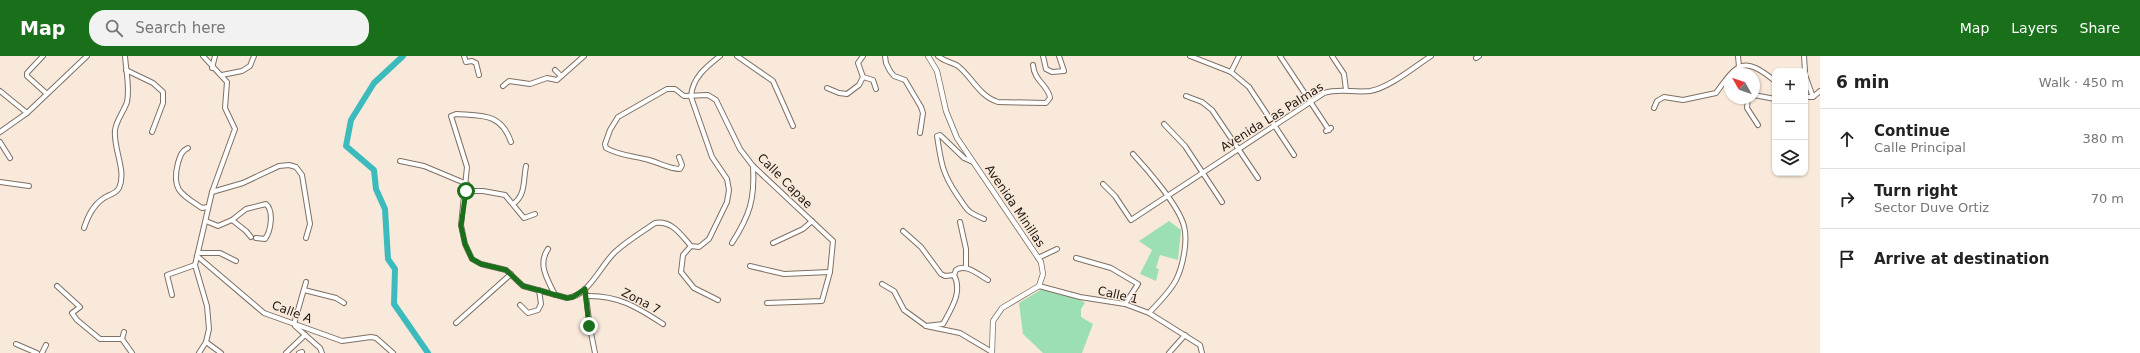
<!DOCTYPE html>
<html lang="en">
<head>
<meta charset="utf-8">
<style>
	:root { --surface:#fff; --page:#f2f2f2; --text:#222; --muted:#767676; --line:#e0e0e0; --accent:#1a701a }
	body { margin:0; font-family:"DejaVu Sans",sans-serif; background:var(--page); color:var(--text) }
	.controls { position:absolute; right:12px; top:12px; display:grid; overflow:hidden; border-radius:8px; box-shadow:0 1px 3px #0004 }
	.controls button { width:36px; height:36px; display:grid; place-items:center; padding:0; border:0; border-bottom:1px solid var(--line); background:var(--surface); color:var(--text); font:20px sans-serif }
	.compass { position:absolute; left:1724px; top:12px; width:36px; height:36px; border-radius:50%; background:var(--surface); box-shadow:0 1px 3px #0004; rotate:310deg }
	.stop { position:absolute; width:12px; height:12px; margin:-9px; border:3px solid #1a701a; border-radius:50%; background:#fff }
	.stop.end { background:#1a701a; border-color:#fff; box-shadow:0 1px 4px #0008 }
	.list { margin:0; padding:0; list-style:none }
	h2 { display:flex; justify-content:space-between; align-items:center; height:52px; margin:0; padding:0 16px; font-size:17px }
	h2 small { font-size:13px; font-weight:400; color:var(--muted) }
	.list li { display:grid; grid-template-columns:26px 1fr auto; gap:12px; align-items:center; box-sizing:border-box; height:60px; padding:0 16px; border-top:1px solid var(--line) }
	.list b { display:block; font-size:15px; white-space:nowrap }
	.list p { margin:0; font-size:13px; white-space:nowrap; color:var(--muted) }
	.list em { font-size:13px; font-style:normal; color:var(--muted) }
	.icon { flex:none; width:22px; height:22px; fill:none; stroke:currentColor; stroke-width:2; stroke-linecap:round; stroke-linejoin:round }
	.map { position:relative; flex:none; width:1820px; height:297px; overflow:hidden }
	header { display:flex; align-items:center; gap:24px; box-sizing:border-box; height:56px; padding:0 20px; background:var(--accent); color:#fff }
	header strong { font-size:19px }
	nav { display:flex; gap:22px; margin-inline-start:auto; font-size:14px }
	.search { width:280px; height:36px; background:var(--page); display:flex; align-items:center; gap:10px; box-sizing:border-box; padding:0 14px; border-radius:16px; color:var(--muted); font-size:15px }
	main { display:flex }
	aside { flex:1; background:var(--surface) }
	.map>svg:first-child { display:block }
	.green { fill:#9cdfb5 }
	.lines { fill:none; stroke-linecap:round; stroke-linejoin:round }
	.river { stroke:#3cbbbc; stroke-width:6 }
	.minor-casing { stroke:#7e7064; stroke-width:6 }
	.tertiary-casing { stroke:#7e7064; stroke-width:6 }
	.minor { stroke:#fff; stroke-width:4 }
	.tertiary { stroke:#fff; stroke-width:4.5 }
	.route { stroke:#1a701a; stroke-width:5 }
	.labels { text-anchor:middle; stroke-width:3; stroke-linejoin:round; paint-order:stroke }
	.street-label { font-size:12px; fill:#1f1914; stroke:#f8e9da }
</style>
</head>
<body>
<header>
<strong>Map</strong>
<div class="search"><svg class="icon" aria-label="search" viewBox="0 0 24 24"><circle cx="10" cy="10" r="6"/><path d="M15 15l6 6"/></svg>Search here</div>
<nav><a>Map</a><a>Layers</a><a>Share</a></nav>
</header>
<main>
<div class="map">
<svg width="1820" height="297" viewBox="0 0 1820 297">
	<rect width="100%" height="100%" fill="#f8e9da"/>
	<g class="green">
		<polygon points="1169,165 1181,174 1178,204 1160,199 1156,212 1159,213 1156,225 1140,218 1152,194 1139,185"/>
		<polygon points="1042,233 1081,244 1085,247 1081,253 1081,261 1093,268 1082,297 1043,297 1023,278 1019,247"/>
	</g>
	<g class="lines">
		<polyline class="river" points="403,0 374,27 351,64 346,90 374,114 376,133 385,153 388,203 395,213 394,248 428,297"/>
		<g class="minor-casing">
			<g id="minor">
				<polyline points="43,0 27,17 27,20 47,38"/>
				<polyline points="464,0 466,6 472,5 476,7 479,19"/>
				<polyline points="737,0 773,25 793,70"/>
				<polyline points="885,0 886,7 890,15 894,20 905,24 921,51 923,57 920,77"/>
				<path d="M938,0c7,6 14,6 20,10 14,11 21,30 40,36l48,1 4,-5c-1,-12 -16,-17 -17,-33"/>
				<polyline points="1043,0 1046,13 1052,16 1064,15 1059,0"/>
				<polyline points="1190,0 1231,16 1249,31 1294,99"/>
				<polyline points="1280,0 1329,74"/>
				<polyline points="1332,0 1344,18 1346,34"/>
				<polyline points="1738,0 1739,11"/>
				<polyline points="1804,0 1805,15"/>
				<polyline points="1476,2 1479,0"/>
				<polyline points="212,12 215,0"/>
				<polyline points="126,14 153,27 163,36 163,47 152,76"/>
				<polyline points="555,14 561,20"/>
				<polyline points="1231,16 1239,0"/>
				<polyline points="222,19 242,15 250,10 254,0"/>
				<polyline points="1805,19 1813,41"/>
				<polyline points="863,21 873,24 876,33"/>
				<polyline points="503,30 509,25 530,28 547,22 557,24 584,0"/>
				<polyline points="827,32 839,37 847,38 859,29 863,21 858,7 863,0"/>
				<polyline points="0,35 27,57"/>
				<polyline points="1754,39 1775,43"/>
				<polyline points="1186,40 1202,46 1212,54 1258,122"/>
				<polyline points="1805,41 1813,41 1820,35"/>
				<polyline points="1748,42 1747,52 1758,69"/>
				<path d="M1654,52l3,-7 7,-4 19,3 33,-7c22,-31 28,-37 59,-12"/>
				<polyline points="1164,68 1185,90 1222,146"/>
				<polyline points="1326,75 1331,72"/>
				<polyline points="0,76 27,57 87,0"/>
				<polyline points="0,86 10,102"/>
				<path d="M511,86c-10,-29 -28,-26 -55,-28l-5,2 16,51 -6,58 4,19 7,15 9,5 25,6 17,16 44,12c22,-2 33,-32 48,-46 12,-11 27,-20 40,-29 17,-3 26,12 36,23l8,1 10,-8 18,-37 2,-12 -2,-11 -15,-22 -21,-60c1,-19 15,-30 29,-41"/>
				<path d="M188,92c-7,3 -8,9 -10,15 -7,27 3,31 24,45l6,-1"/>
				<path d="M1133,98c14,15 46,52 51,72 4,15 -1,40 -8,54 -6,12 -18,23 -27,33"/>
				<path d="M679,101l3,8 -2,4c-11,0 -20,-6 -31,-9 -14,-4 -29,-4 -43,-12l-1,-4 5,-14 8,-13 49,-28h8l9,7 24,-1 8,5 24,49 13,17 80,75 -3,31 -8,29 -55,2"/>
				<polyline points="400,105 424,110 467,128"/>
				<path d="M973,106l-9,-4 -24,-23 -3,1c4,26 5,37 20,59 11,15 8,16 27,24"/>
				<polyline points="0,126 29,130"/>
				<path d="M1103,128l12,12 16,24 193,-127c16,-5 30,0 46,-2 19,-3 44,-24 61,-35"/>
				<polyline points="466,135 483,135 505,139 524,162 535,158"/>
				<polyline points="212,136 243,127 279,110 289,109 296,111 302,119 310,168 306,182"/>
				<path d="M513,148c13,-9 10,-23 13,-38"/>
				<polyline points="232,164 246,175 251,181"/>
				<path d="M206,165l12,5 14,-6 14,-11 20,-5c8,7 5,27 -1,35l-9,-1"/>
				<polyline points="960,166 966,193 966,212"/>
				<path d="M84,172c4,-12 9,-23 20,-30 4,-3 12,-4 15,-10 8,-17 -6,-39 -4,-58 1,-9 9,-19 12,-28 3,-14 -1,-32 -2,-46"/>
				<path d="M903,175l18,16 20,27 4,2 9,-1c9,17 -3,34 -11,49l-17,2"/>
				<path d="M732,187c18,-28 23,-44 21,-77"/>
				<polyline points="773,187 803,173 812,165"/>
				<polyline points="691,190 683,199 681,216 694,232 718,244"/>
				<path d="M548,193c-11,16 0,31 7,46"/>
				<polyline points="198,197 220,197 236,205"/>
				<polyline points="197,200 264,257 342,285 371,281 376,282 393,297"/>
				<polyline points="1038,202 1057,193"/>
				<polyline points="1076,202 1111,212 1138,228 1125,248"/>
				<polyline points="750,210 784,218 830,216"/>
				<path d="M954,219l2,-5c10,-7 23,5 32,10"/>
				<polyline points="882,228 894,235 904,254 926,270 960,277 992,296"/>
				<polyline points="57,230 80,251 72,257 77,264 100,283 122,283"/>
				<polyline points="1039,230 1080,241 1125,248 1149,257 1200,289 1202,297"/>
				<polyline points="585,233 590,272 595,297"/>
				<polyline points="304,234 336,242 344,247"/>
				<polyline points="172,239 167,219 195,209"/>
				<path d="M586,240c32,-1 51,11 77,28"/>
				<polyline points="520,249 528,257 538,254 541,248 539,234"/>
				<polyline points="456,267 511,218"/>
				<polyline points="294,268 306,226"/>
				<polyline points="295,270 320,292 322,297"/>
				<polyline points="124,276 122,283 132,297"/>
				<polyline points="206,286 221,297"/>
				<polyline points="16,288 37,297"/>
				<polyline points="42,297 46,289"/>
				<polyline points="199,297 206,286 209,273 207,250 195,209 212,136 235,73 225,52 227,26 203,0"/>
				<polyline points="286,297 305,279"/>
				<polyline points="299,297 302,296"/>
				<polyline points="1169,297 1185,279"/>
			</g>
		</g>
		<g class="tertiary-casing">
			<polyline id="tertiary" points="928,0 937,15 946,55 957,82 1041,206 1043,218 1039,230 1002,252 993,265 992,297"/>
		</g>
		<use href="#minor" class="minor"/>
		<use href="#tertiary" class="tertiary"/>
	</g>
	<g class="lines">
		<polyline class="route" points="466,135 461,170 465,188 472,203 481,208 506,214 523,230 567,242 573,241 585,233 589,270"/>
	</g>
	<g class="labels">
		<g class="street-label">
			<text transform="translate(1272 61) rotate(-32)" y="4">Avenida Las Palmas</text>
			<text transform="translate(785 125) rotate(45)" y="4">Calle Capae</text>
			<text transform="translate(1015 150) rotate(56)" y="4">Avenida Minillas</text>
			<text transform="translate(1118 239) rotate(13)" y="4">Calle 1</text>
			<text transform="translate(641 245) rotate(27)" y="4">Zona 7</text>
			<text transform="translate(292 256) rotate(21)" y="4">Calle A</text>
		</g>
	</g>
</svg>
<div class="controls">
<button>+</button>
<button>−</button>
<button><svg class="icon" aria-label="layers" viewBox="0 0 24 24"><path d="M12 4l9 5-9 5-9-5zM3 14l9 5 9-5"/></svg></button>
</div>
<svg class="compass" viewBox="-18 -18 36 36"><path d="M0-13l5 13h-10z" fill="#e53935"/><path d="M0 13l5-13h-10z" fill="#767676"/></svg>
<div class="stop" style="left:466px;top:135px"></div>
<div class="stop end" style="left:589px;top:270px"></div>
</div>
<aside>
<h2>6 min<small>Walk · 450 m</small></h2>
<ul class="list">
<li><svg class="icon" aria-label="ahead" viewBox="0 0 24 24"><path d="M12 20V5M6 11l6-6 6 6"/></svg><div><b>Continue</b><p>Calle Principal</p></div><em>380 m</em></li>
<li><svg class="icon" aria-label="right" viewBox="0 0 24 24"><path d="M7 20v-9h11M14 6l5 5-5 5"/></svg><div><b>Turn right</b><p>Sector Duve Ortiz</p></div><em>70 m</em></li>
<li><svg class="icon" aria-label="arrive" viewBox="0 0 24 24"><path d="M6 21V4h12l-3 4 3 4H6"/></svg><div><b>Arrive at destination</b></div></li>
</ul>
</aside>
</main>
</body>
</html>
